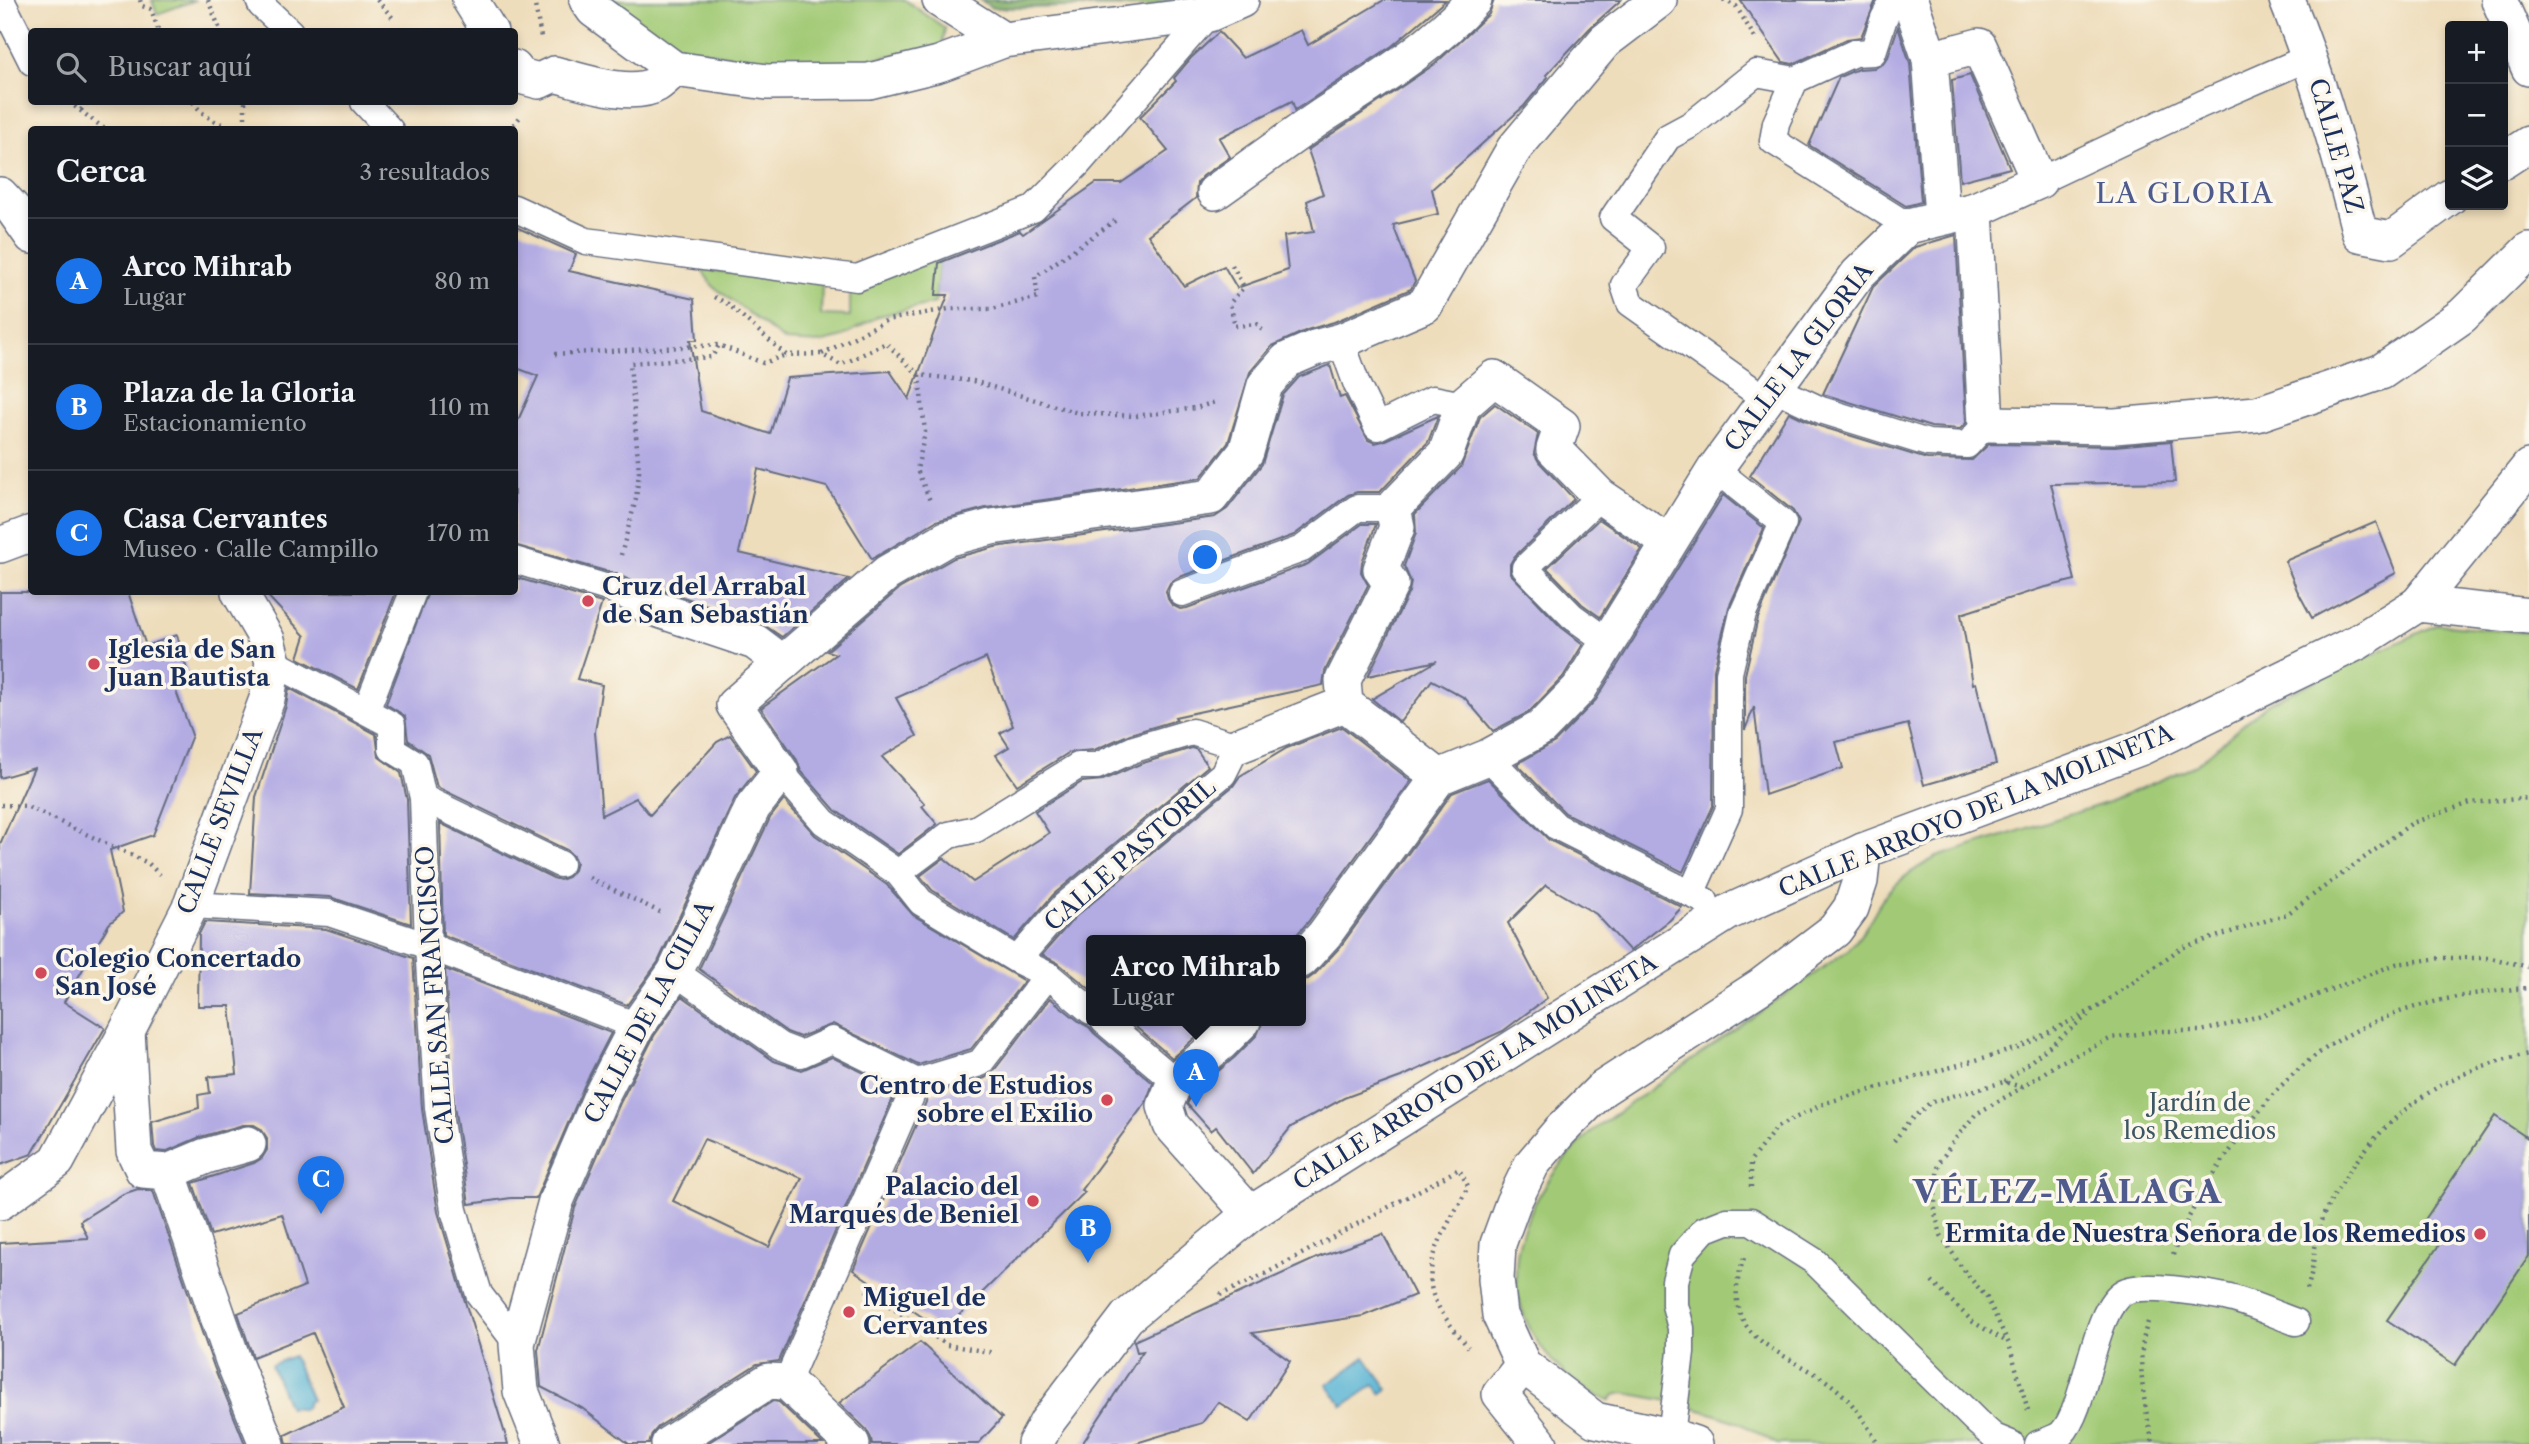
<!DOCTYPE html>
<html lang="es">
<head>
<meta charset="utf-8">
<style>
	:root { --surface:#171b24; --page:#20242c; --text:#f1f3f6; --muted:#9ea1a6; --line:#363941; --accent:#1a73e8 }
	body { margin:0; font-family:"Libre Caslon Text",serif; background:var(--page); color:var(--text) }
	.controls { position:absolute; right:21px; top:21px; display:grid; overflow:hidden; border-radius:7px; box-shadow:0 4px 10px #0003 }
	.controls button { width:63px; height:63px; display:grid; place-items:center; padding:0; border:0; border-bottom:2px solid var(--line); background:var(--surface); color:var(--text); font:35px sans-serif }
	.you { position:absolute; left:1206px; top:558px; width:24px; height:24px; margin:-18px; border:5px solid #fff; border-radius:50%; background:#1a73e8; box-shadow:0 0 0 10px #1a73e833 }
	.badge { display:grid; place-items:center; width:46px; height:46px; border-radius:50%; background:var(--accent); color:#fff; font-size:23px; font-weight:700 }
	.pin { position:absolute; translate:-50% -58px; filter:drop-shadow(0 2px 4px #0008) }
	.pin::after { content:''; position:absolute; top:37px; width:24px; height:21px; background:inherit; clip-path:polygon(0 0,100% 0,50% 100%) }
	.popup { position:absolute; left:1086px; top:935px; width:220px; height:91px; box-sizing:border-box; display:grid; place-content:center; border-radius:7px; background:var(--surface); filter:drop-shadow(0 2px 5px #0005); font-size:23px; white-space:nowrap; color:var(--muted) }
	.popup b { font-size:26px; color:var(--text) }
	.popup::after { content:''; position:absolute; left:50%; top:100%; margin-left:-14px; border:14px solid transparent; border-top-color:var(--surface) }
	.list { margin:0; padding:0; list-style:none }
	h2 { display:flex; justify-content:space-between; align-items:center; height:91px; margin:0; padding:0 28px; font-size:30px }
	h2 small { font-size:23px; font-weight:400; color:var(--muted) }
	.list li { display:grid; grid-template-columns:46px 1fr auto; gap:21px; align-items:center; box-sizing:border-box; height:126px; padding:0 28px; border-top:2px solid var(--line) }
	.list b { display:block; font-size:26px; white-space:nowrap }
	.list p { margin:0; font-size:23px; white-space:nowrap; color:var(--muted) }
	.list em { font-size:23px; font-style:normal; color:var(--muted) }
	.icon { flex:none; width:38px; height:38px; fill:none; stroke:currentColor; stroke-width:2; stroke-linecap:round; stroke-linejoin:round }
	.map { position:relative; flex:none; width:2529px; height:1444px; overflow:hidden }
	.search { position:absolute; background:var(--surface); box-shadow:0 4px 10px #0003; left:28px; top:28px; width:490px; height:77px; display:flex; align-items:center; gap:18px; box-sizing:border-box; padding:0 24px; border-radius:7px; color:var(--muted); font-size:26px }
	.panel { position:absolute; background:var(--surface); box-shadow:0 4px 10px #0003; left:28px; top:126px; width:490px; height:469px; border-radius:7px }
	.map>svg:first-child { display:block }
	.green { fill:#a2ca76; stroke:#5e7c6a; stroke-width:2 }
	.forest { fill:#81ae67; stroke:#4e6e62; stroke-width:2 }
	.water { fill:#55b2d3; stroke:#387098; stroke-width:2 }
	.building { fill:#b3ace3; fill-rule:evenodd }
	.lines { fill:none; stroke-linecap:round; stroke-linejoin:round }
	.pedestrian-casing { stroke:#656c7f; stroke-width:29 }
	.minor-casing { stroke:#656c7f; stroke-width:38 }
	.path { stroke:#656c7f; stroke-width:4.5; stroke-dasharray:2 5; stroke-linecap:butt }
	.pedestrian { stroke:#fff; stroke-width:26 }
	.minor { stroke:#fff; stroke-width:35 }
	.poi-dot { fill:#d1495b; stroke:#fbf7ec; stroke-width:2.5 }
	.labels { text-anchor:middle; stroke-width:7; stroke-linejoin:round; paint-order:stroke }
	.street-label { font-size:24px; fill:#1b2f5e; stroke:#fbf7ec }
	.poi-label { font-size:24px; font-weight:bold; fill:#1b2f5e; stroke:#fbf7ec; text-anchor:start }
	.park-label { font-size:24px; fill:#3d5664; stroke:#fbf7ec }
	.quarter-label { font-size:28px; letter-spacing:2px; fill:#505b8d; stroke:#fbf7ec }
	.district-label { font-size:32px; font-weight:bold; letter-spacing:2px; fill:#505b8d; stroke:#fbf7ec }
</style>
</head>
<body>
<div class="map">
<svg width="2529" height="1444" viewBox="0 0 2529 1444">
	<rect width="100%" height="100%" fill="#fbf7ec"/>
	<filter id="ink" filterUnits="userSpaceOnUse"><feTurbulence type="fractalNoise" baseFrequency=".0143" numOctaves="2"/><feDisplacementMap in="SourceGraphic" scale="14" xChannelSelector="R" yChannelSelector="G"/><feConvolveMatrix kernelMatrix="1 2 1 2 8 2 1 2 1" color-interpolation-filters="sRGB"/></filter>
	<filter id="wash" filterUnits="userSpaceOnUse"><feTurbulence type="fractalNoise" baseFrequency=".00686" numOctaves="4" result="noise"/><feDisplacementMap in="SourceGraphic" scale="28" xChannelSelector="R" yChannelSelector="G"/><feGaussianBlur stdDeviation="1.57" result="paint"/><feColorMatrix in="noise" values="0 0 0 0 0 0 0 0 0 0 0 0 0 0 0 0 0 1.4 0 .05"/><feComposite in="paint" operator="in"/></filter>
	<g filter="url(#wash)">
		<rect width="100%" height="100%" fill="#edb"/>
		<g class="green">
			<polygon points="152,0 196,0 157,14"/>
			<polygon points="610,0 905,0 945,28 942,46 808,71 677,46 618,12"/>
			<polygon points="981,0 1173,0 1150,6 992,8"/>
			<polygon points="940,254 935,303 879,316 840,338 819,343 785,341 713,286 701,269 822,283 821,315 850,316 850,287"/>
			<path d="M2438,624l91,9v811h-752l-39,-22 -63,-20 -51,-9 -10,2 -5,6c-66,-27 -111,-99 -86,-170 13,-39 41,-74 70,-101l255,-180c13,-13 20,-26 29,-42 14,-24 35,-38 60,-51l169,-54 90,-38 72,-62z"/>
		</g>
		<polygon class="forest" points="981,0 1121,0 1120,6 992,8"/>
		<g class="water">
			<polygon points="293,1356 312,1400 307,1401 307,1406 302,1410 294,1407 289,1408 271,1365"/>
			<polygon points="1365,1357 1388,1389 1381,1394 1374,1385 1343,1406 1327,1385"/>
		</g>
		<g id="blocks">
			<g class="building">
				<polygon points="1384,0 1446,0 1392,46 1295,110 1292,101 1219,138 1230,157 1203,176 1197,183 1196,198 1148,235 1184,286 1224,266 1237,288 1288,270 1284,236 1314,232 1307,201 1323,194 1308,150 1435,64 1489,14 1494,0 1621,0 1590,28 1546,75 1548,77 1524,106 1432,189 1438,214 1393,225 1415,281 1411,289 1334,322 1307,330 1272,346 1250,372 1228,443 1200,478 986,508 936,521 872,559 827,487 758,469 739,553 849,579 782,637 761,623 653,587 643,586 616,574 514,545 514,429 538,376 514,367 514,226 576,254 569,271 694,299 697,340 690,340 701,411 770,434 787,378 890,371 909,399 948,295 936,295 939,263 1020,231 1023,234 1096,183 1121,183 1168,151 1140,117 1176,81 1174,78 1191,58 1219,32 1243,58 1301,30 1308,45"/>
				<polygon points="1740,0 1876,0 1861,37 1847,39 1793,64 1783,62"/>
				<polygon points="1898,27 1910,63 1921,202 1906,206 1809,145 1839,77 1858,69 1874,68 1883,64 1888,57"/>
				<polygon points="1970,75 2010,168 1960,181 1952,80"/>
				<polygon points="1956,235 1966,423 1960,429 1931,427 1823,394 1873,287 1915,247"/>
				<polygon points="1330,365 1340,398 1345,396 1368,440 1375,443 1383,441 1438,416 1428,442 1380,492 1357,492 1348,495 1294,535 1177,578 1170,583 1166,591 1168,599 1172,605 1180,609 1187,608 1308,564 1362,524 1376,524 1362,562 1361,572 1368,585 1325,671 1323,685 1175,717 1177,720 1130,734 1094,750 1070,752 1017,785 996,755 1009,747 1000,733 1013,726 986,658 896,698 917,736 882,757 925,804 922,806 937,824 898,854 835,810 801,771 797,760 761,708 836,654 827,651 899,589 954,558 995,547 1215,517 1227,509 1262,464 1283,395 1299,377"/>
				<polygon points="1495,404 1538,434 1534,453 1539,462 1574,499 1514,557 1510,564 1510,573 1561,627 1583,644 1563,677 1529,712 1493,731 1465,698 1432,680 1400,722 1372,699 1437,661 1368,676 1409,592 1411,582 1404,566 1416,533 1415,514 1461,467 1480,417"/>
				<polygon points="1789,412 1816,425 1927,459 1972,460 1989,444 2115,446 2171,441 2175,482 2051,484 2075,580 2042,588 1961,614 1973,684 1976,683 1996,764 1924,785 1908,724 1836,742 1843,768 1765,795 1754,707 1745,730 1745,675 1758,618 1799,522 1793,511 1750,476"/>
				<polygon points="1723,495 1764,528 1729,607 1714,669 1713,806 1683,872 1565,813 1517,764 1555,742 1596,700"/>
				<polygon points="1599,519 1642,549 1600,617 1582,604 1547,568"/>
				<polygon points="2376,522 2396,573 2312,618 2297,590 2285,561"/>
				<polygon points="514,577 602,603 577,679 602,685 595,732 602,815 636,798 650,815 717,742 730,735 756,771 735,798 658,962 627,1005 443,935 440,823 553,878 560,880 568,877 574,870 576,862 573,856 567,850 437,787 428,754 408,740 405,716 386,704 428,592 514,592"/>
				<polygon points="0,592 128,592 146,646 177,635 189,677 172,680 192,735 153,835 110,850 123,912 109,924 64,1002 105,1028 32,1154 0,1165 0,844 34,768 0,778"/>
				<polygon points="264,592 396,592 358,689 298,658 305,636"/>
				<polygon points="289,688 376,734 379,757 401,773 407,800 411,924 330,897 250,893 256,797 286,706"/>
				<polygon points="1342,727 1411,781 1308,922 1291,941 1091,941 1091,990 1058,963 1042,955 1075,917 1233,786 1240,776 1287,748"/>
				<polygon points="1192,748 1197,750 1208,766 1054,894 1014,940 932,890 920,876 944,858 973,882 1049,833 1035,811 1082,782 1103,780 1140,764"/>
				<polygon points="1488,779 1549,840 1682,907 1670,920 1630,951 1596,914 1546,885 1508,923 1547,998 1503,1031 1401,1077 1344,1098 1291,1127 1253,1174 1216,1127 1211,1131 1187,1104 1192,1093 1235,1057 1257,1035 1263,1021 1301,1021 1301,980 1308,979 1315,974 1340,947 1452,793"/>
				<polygon points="784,800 815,835 887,885 913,915 1024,981 971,1049 918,1065 833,1024 800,1037 787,1032 699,969 770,818"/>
				<polygon points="205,922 326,929 413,958 422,1109 438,1212 508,1444 287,1444 285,1435 344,1407 313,1333 253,1357 238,1313 305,1286 282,1214 211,1235 193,1183 254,1163 262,1158 267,1150 267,1138 261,1129 254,1125 243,1125 200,1137 165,1152 156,1151 154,1146 152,1122 199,1108 198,1095 210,1093 208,1077 237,1074 230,1006 198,1006 199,934"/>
				<polygon points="445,969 611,1033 584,1086 536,1198 511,1198 469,1204 454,1106"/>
				<path d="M682,996l92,65 28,9 30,-13 65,32 -118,272 -22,3 -99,63 -6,7 -3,10h-20l-47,-36 -41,-21 -3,-37 37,-142 45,-105 34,-67zM704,1139l98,39 -33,69 -96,-46z"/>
				<polygon points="1050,998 1081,1023 1089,1027 1094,1033 1153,1083 1146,1102 1081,1190 1085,1192 943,1331 853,1270 929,1095 985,1078 992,1073"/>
				<polygon points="1129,1021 1214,1021 1172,1058"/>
				<polygon points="2495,1116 2529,1139 2529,1256 2455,1365 2387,1320 2441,1242 2420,1227"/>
				<polygon points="138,1189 153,1191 214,1367 245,1444 0,1444 0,1243 88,1238 80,1221 123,1194"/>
				<polygon points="1383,1234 1415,1295 1363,1316 1252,1333 1290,1361 1250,1422 1218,1402 1202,1423 1133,1444 1082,1444 1143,1351 1137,1352 1134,1341 1319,1257"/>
				<polygon points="920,1342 1002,1418 978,1444 872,1444 871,1438 866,1429 839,1403"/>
				<polygon points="773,1401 779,1402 823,1444 706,1444"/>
			</g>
		</g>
	</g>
	<g filter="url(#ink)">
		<use href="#blocks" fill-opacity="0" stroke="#656c7f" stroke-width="2"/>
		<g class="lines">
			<g class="pedestrian-casing">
				<g id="pedestrian">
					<polyline points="1,0 32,62"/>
					<polyline points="259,0 261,5 290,32"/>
					<polyline points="1894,0 1884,18 1873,52 1854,53 1795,80 1776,123 1773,141 1908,226"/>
					<polyline points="364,102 390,130"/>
					<polyline points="2039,181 2202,104 2310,57"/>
					<polyline points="514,208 586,241 857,278 1033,209 1078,164 1209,14"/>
					<polyline points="1341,341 1357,385 1377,427 1433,399 1463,405"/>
					<polyline points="1776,389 1821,410 1928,443 1967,445 1986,424"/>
					<polyline points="1767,400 1630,303 1624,285 1651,248 1613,218 1668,137 1692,124 1756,73 1795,80"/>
					<polyline points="1600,496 1525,568 1572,616 1609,643"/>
					<polyline points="514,560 611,589 647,606"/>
					<polyline points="1182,593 1302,549 1357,508 1393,508"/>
					<polyline points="273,662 392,725 392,749 415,763 423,798 560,864"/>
					<polyline points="366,711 413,592"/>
					<polyline points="1488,757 1556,826 1705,901"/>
					<polyline points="781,772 824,822 898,873 921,902 1017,960 1048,975 1091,1011"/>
					<polyline points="423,798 428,946 438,1108 454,1210 479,1294 517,1344"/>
					<polyline points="898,873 949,835 976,829 1078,766 1097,766 1134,749 1192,732 1237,746 1223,774 1064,906 1017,960"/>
					<polyline points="1691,894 1729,809 1729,673 1743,613 1783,523 1715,469"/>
					<polyline points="191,905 329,913 428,946 637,1026"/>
					<polyline points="675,972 780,1046 801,1054 832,1040 917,1082"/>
					<polyline points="1104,1021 1175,1081"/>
					<polyline points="787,1382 917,1082 980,1063 1048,975"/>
					<polyline points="1671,1436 1681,1352 1681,1328 1675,1305 1675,1281 1682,1255 1704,1230 1727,1221 1751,1221 1814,1261 1977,1422 1994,1437 2011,1444"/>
					<path d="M2038,1444c7,-3 19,-6 24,-11 25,-26 31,-125 62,-141 17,-10 81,1 101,5 24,5 48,17 71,25"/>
				</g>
			</g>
			<g class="minor-casing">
				<g id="minor">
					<polyline points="470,0 490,32"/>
					<polyline points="587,0 594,10 674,69 767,82 869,81 939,64 1003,40 1209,14 1241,0"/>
					<polyline points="940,0 1003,40"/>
					<polyline points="1910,0 1930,59 1942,216"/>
					<path d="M2287,0c31,76 53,154 73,234l31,6 59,-43"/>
					<polyline points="2499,0 2529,68"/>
					<path d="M514,68l6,8 19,5 15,-7c28,7 77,25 103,10 6,-4 12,-10 17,-15"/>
					<polyline points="2503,161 2529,144"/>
					<path d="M1215,192c37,-26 73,-53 110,-78 54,-35 106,-66 149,-114"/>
					<polyline points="0,195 13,209 32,236"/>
					<polyline points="1975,210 1986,424 2115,426 2257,414 2381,372 2462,316 2529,250"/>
					<polyline points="0,545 32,533"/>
					<polyline points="2418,604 2529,616"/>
					<polyline points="647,606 755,642 783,663"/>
					<polyline points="1237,746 1345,704"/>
					<polyline points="1439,777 1488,757 1541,728 1579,689 1715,469 1858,274 1908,226 1975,210 2039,181 1979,46 1930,59"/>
					<polyline points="1439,777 1345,704 1343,680 1391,584 1381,569 1397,527 1393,508 1446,453 1463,405 1494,378 1562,426 1554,449 1600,496 1668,542"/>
					<polyline points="1301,960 1324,935 1439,777"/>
					<polyline points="1243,1021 1222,1042 1175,1081 1165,1106 1171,1125 1250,1214"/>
					<polyline points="127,1031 134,1151 143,1170 168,1172 233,1360 267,1444"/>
					<polyline points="168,1172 206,1156 248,1144"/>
					<polyline points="0,1202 57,1161 127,1031 191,905 267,699 273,662 267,640 239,592"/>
					<polyline points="1523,1365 1500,1394 1540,1444"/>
					<polyline points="542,1444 521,1391 517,1344 556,1201 602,1094 637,1026 675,972 753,807 781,772 734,705 887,573 946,539 991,527 1211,497 1246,452 1265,385 1287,360 1315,348 1341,341 1425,305 1514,149 1605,41 1659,0"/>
					<polyline points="669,1444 768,1381 787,1382 852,1444"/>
					<polyline points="1035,1444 1047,1422 1127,1317 1250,1214 1729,912 1863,851 2142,747 2358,642 2418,604 2529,467"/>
					<polyline points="1695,1444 1671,1436 1595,1420 1523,1365 1500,1315 1496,1279 1498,1244 1513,1203 1532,1164 1560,1131 1602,1089 1761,986 1835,930 1851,908 1860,881 1863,851"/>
				</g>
			</g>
			<g class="path">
				<polyline points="140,0 142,6 151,9 159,32"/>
				<polyline points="208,0 221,32"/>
				<polyline points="377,0 393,18"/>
				<polyline points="534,0 541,37"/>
				<polyline points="1723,0 1736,6 1755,38"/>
				<polyline points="69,102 106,130"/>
				<path d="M193,102c12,17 28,23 48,28"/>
				<polyline points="245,102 245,130"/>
				<polyline points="81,110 87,102"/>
				<polyline points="509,130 521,116"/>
				<polyline points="1232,265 1244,287 1230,303 1235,326 1257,324 1262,330"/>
				<polyline points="714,297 728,304 786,355 821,354 841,365 886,343 919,375 973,381 1078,413 1136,416 1196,408 1218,401"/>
				<polyline points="555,354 719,345 763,363 786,355"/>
				<polyline points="822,354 887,320 948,309 992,309 1038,297 1035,277 1119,218"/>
				<polyline points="919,375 925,432 917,470 931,503"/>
				<polyline points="621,555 636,499 639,472 630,363 712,357 719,345"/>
				<polyline points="1,805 26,806 148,863 160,875"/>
				<polyline points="589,878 660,912"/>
				<polyline points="2005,1082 2088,1015"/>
				<polyline points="1894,1141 1909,1121 1931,1102 2004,1082 2022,1087"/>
				<polyline points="1751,1187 1751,1160 1777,1127 1825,1103 2018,1048 2098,1007 2181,948 2287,914 2412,823 2470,803 2529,798"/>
				<path d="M2173,1255c12,-37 36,-75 59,-107 16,-22 31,-43 50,-63 66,-68 156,-91 247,-97"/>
				<path d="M1744,1258c-32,88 48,91 95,133 17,15 28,34 39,53"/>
				<polyline points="1932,1282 1973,1322 2007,1342"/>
				<path d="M2307,1289c8,-22 6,-45 14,-68 6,-16 17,-31 26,-46 43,-66 105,-107 182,-121"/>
				<polyline points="866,1290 947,1345 995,1353"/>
				<path d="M1220,1295l41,-19 198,-107 9,17c-16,35 -51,78 -32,116 8,16 21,31 32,45"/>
				<path d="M2148,1322c-14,38 -3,85 5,122"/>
				<polyline points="2028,1410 2009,1344 1987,1298 1962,1268 1941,1235 1935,1213 1935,1186 1939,1163 1955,1139 1976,1114 2023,1087 2057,1064 2112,1038 2156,1031 2201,1031 2240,1022 2294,1004 2396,964 2441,958 2491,958 2529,967"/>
			</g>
			<use href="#pedestrian" class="pedestrian"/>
			<use href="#minor" class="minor"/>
		</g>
	</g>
	<g class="poi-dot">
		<circle cx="588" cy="601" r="7"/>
		<circle cx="94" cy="664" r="7"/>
		<circle cx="41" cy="973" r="7"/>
		<circle cx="1107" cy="1100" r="7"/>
		<circle cx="1033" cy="1201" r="7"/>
		<circle cx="2480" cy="1234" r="7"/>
		<circle cx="849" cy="1312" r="7"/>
	</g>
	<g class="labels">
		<g class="street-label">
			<text transform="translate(2336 146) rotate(74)" y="8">CALLE PAZ</text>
			<text transform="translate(1799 357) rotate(-53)" y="8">CALLE LA GLORIA</text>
			<text transform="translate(1976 811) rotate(-22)" y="8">CALLE ARROYO DE LA MOLINETA</text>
			<text transform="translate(220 821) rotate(-69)" y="8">CALLE SEVILLA</text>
			<text transform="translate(1130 855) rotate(-41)" y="8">CALLE PASTORIL</text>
			<text transform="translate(435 995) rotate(-94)" y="8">CALLE SAN FRANCISCO</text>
			<text transform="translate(649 1012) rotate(-62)" y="8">CALLE DE LA CILLA</text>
			<text transform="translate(1475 1072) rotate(-32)" y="8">CALLE ARROYO DE LA MOLINETA</text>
		</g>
		<g class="poi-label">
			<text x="602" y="595">Cruz del Arrabal<tspan x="602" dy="28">de San Sebastián</tspan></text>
			<text x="108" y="658">Iglesia de San<tspan x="108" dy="28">Juan Bautista</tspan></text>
			<text x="55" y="967">Colegio Concertado<tspan x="55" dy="28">San José</tspan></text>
			<text x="1093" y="1094" text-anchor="end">Centro de Estudios<tspan x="1093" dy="28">sobre el Exilio</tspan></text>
			<text x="1019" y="1195" text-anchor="end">Palacio del<tspan x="1019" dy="28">Marqués de Beniel</tspan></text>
			<text x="2466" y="1242" text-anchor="end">Ermita de Nuestra Señora de los Remedios</text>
			<text x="863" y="1306">Miguel de<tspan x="863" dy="28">Cervantes</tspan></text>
		</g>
		<g class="park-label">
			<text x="2200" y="1111">Jardín de<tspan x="2200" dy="28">los Remedios</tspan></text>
		</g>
		<g class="quarter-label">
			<text x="2185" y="203">LA GLORIA</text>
		</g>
		<g class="district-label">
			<text x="2068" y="1203">VÉLEZ-MÁLAGA</text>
		</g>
	</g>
</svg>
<div class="controls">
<button>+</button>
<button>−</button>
<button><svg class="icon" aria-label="layers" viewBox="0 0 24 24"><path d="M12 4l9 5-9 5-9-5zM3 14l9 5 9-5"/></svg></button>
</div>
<div class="you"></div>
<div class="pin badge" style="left:1196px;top:1107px">A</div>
<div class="popup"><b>Arco Mihrab</b>Lugar</div>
<div class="pin badge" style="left:1088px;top:1263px">B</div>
<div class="pin badge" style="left:321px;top:1214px">C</div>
<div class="search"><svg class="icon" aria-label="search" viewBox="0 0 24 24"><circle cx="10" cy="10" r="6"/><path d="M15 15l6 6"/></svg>Buscar aquí</div>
<section class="panel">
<h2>Cerca<small>3 resultados</small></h2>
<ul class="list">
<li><span class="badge">A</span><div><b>Arco Mihrab</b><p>Lugar</p></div><em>80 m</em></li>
<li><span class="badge">B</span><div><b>Plaza de la Gloria</b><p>Estacionamiento</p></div><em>110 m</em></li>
<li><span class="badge">C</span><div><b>Casa Cervantes</b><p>Museo · Calle Campillo</p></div><em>170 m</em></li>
</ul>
</section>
</div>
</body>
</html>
